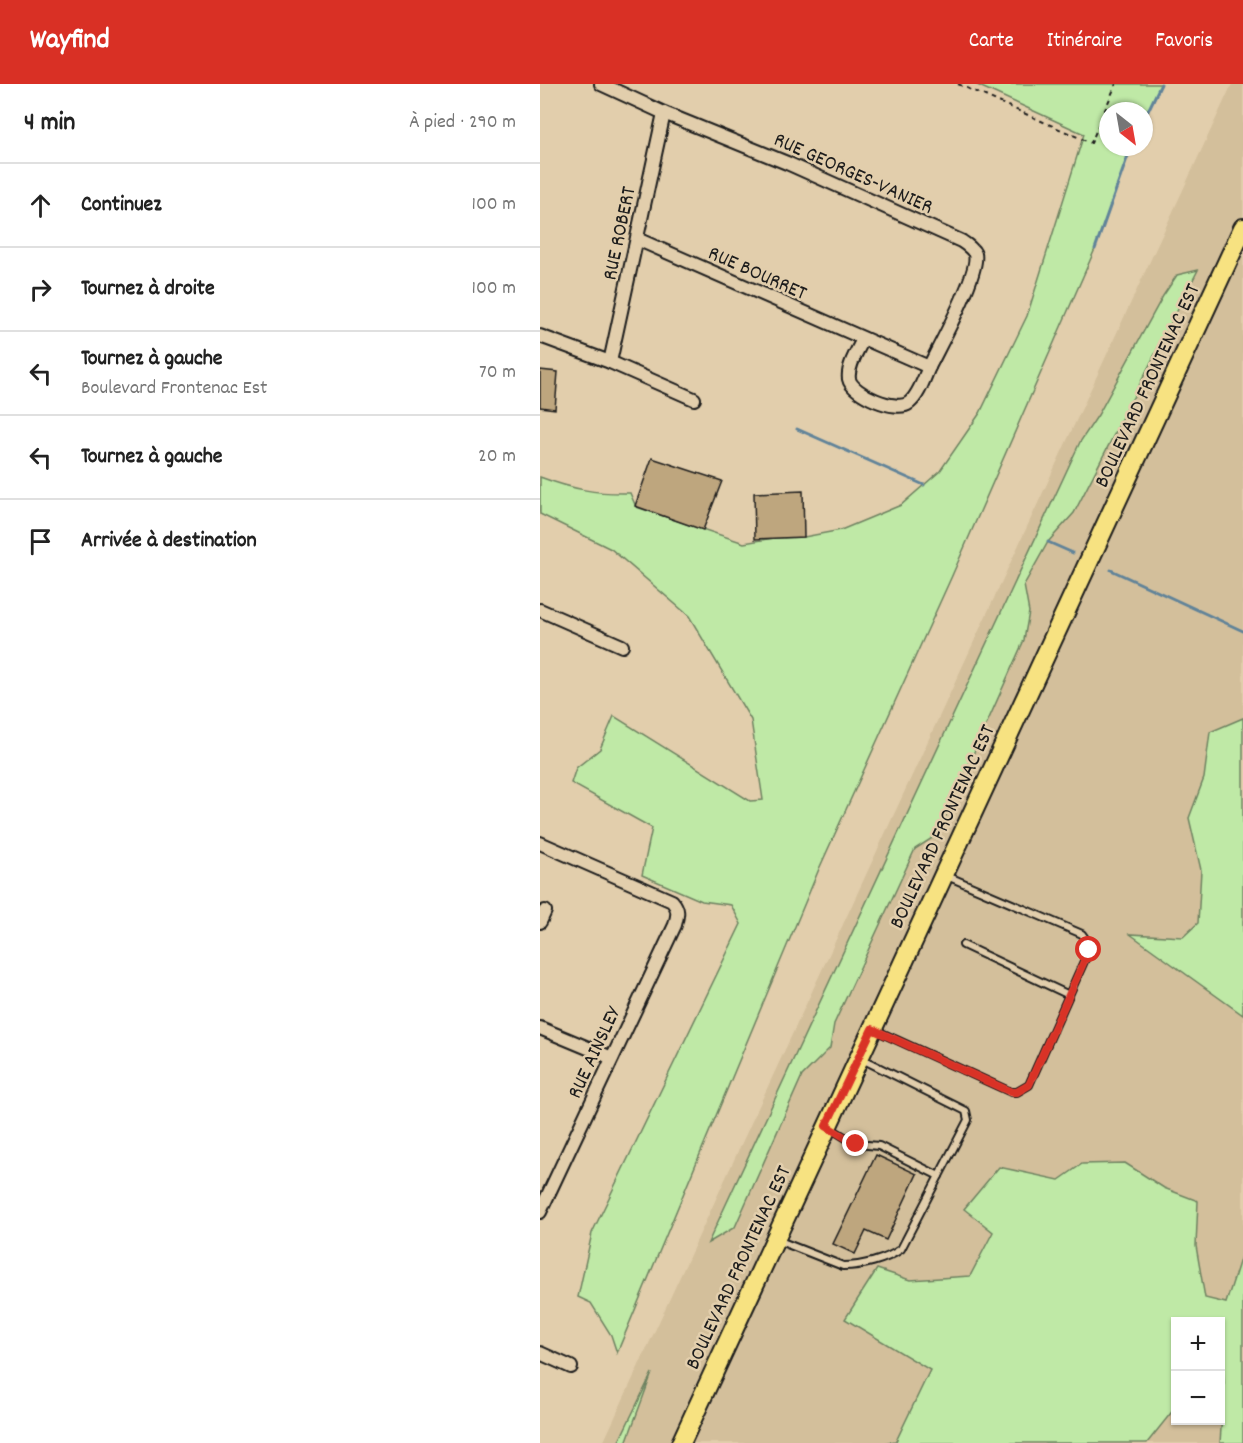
<!DOCTYPE html>
<html lang="fr">
<head>
<meta charset="utf-8">
<style>
	:root { --surface:#fff; --page:#f2f2f2; --text:#222; --muted:#767676; --line:#e0e0e0; --accent:#d93025 }
	body { margin:0; font-family:Dekko,sans-serif; background:var(--page); color:var(--text) }
	.controls { position:absolute; right:18px; bottom:18px; display:grid; overflow:hidden; border-radius:0px; box-shadow:0 2px 4px #0004 }
	.controls button { width:54px; height:54px; display:grid; place-items:center; padding:0; border:0; border-bottom:2px solid var(--line); background:var(--surface); color:var(--text); font:30px sans-serif }
	.compass { position:absolute; left:559px; top:18px; width:54px; height:54px; border-radius:50%; background:var(--surface); box-shadow:0 2px 4px #0004; rotate:149deg }
	.stop { position:absolute; width:18px; height:18px; margin:-14px; border:4px solid #d93025; border-radius:50%; background:#fff }
	.stop.end { background:#d93025; border-color:#fff; box-shadow:0 2px 6px #0008 }
	.list { margin:0; padding:0; list-style:none }
	h2 { display:flex; justify-content:space-between; align-items:center; height:78px; margin:0; padding:0 24px; font-size:26px }
	h2 small { font-size:20px; font-weight:400; color:var(--muted) }
	.list li { display:grid; grid-template-columns:39px 1fr auto; gap:18px; align-items:center; box-sizing:border-box; height:84px; padding:0 24px; border-top:2px solid var(--line) }
	.list b { display:block; font-size:22px; white-space:nowrap }
	.list p { margin:0; font-size:20px; white-space:nowrap; color:var(--muted) }
	.list em { font-size:20px; font-style:normal; color:var(--muted) }
	.icon { flex:none; width:33px; height:33px; fill:none; stroke:currentColor; stroke-width:2; stroke-linecap:round; stroke-linejoin:round }
	.map { position:relative; flex:none; width:703px; height:1359px; overflow:hidden }
	header { display:flex; align-items:center; gap:36px; box-sizing:border-box; height:84px; padding:0 30px; background:var(--accent); color:#fff }
	header strong { font-size:28px }
	nav { display:flex; gap:33px; margin-inline-start:auto; font-size:21px }
	main { display:flex }
	aside { flex:1; background:var(--surface) }
	.map>svg:first-child { display:block }
	.built { fill:#d3bf9b; fill-rule:evenodd }
	.green { fill:#bfe9a6; stroke:#6e8261; stroke-width:1.5 }
	.lines { fill:none; stroke-linecap:round; stroke-linejoin:round }
	.stream { stroke:#608399; stroke-width:3 }
	.building { fill:#bea67e; stroke:#1c1c1c; stroke-width:1.5 }
	.service-casing { stroke:#1c1c1c; stroke-width:10 }
	.minor-casing { stroke:#1c1c1c; stroke-width:16 }
	.primary-casing { stroke:#1c1c1c; stroke-width:22 }
	.path { stroke:#1c1c1c; stroke-width:2; stroke-dasharray:4.5 4.5; stroke-linecap:butt }
	.service { stroke:#e2ceac; stroke-width:6 }
	.minor { stroke:#e2ceac; stroke-width:12 }
	.primary { stroke:#f7e281; stroke-width:18 }
	.route { stroke:#d93025; stroke-width:8 }
	.labels { text-anchor:middle; stroke-width:5; stroke-linejoin:round; paint-order:stroke }
	.street-label { font-size:21px; fill:#1c1c1c; stroke:#e2ceac }
</style>
</head>
<body>
<header>
<strong>Wayfind</strong>
<nav><a>Carte</a><a>Itinéraire</a><a>Favoris</a></nav>
</header>
<main>
<aside>
<h2>4 min<small>À pied · 290 m</small></h2>
<ul class="list">
<li><svg class="icon" aria-label="ahead" viewBox="0 0 24 24"><path d="M12 20V5M6 11l6-6 6 6"/></svg><div><b>Continuez</b></div><em>100 m</em></li>
<li><svg class="icon" aria-label="right" viewBox="0 0 24 24"><path d="M7 20v-9h11M14 6l5 5-5 5"/></svg><div><b>Tournez à droite</b></div><em>100 m</em></li>
<li><svg class="icon" aria-label="left" viewBox="0 0 24 24"><path d="M17 20v-9H6M10 6l-5 5 5 5"/></svg><div><b>Tournez à gauche</b><p>Boulevard Frontenac Est</p></div><em>70 m</em></li>
<li><svg class="icon" aria-label="left" viewBox="0 0 24 24"><path d="M17 20v-9H6M10 6l-5 5 5 5"/></svg><div><b>Tournez à gauche</b></div><em>20 m</em></li>
<li><svg class="icon" aria-label="arrive" viewBox="0 0 24 24"><path d="M6 21V4h12l-3 4 3 4H6"/></svg><div><b>Arrivée à destination</b></div></li>
</ul>
</aside>
<div class="map">
<svg width="703" height="1359" viewBox="0 0 703 1359">
	<rect width="100%" height="100%" fill="#e2ceac"/>
	<filter id="ink" filterUnits="userSpaceOnUse"><feTurbulence type="fractalNoise" baseFrequency=".0167" numOctaves="2"/><feDisplacementMap in="SourceGraphic" scale="12" xChannelSelector="R" yChannelSelector="G"/><feConvolveMatrix kernelMatrix="1 2 1 2 8 2 1 2 1" color-interpolation-filters="sRGB"/></filter>
	<g filter="url(#ink)">
		<path class="built" d="M692,0h11v1359h-640zM636,1238h44v98h-44z"/>
		<g class="green">
			<path d="M435,0h186l-17,35v-8h-36v36h23l-36,102 -144,329 -132,291 -202,484 -6,-18 -20,-32 -13,-6 14,-64 149,-309 -10,-19 -29,-4 -60,-26 10,-47 -81,-45 5,-15 24,-19 14,-33 136,85 13,-1 -12,-80 -62,-104 -78,-67 -71,-35v-37c32,12 56,17 90,16l6,14 108,36 30,-5 30,-1 37,-7 60,-25 39,-34 40,-58 47,-97 57,-182z"/>
			<polygon points="658,186 534,429 508,458 484,501 489,528 484,556 397,751 375,765 294,940 290,964 262,992 195,1143 168,1159 540,358 558,331 623,212 637,191"/>
			<polygon points="703,634 703,931 590,850 643,853 658,839 661,786 649,734 664,694 670,648"/>
			<polygon points="585,1079 624,1104 658,1117 656,1162 665,1214 686,1219 703,1166 703,1359 680,1359 684,1300 680,1238 636,1238 635,1324 607,1359 344,1359 356,1357 390,1286 305,1235 337,1185 370,1196 430,1192 453,1148 424,1125 459,1083 519,1096 542,1080"/>
			<polygon points="112,1289 86,1359 78,1359"/>
		</g>
		<g class="lines">
			<g class="stream">
				<polyline points="604,35 621,0"/>
				<polyline points="555,165 591,63"/>
				<polyline points="257,345 384,401"/>
				<polyline points="508,458 533,469"/>
				<polyline points="571,486 703,547"/>
			</g>
		</g>
		<g class="building">
			<polygon points="0,286 18,288 15,325 0,323"/>
			<polygon points="112,374 182,397 163,446 95,422"/>
			<polygon points="263,407 264,453 215,455 214,409"/>
			<polygon points="336,1071 377,1090 346,1156 326,1147 315,1170 293,1160"/>
		</g>
		<g class="lines">
			<g class="service-casing">
				<g id="service">
					<polyline points="423,861 529,911"/>
					<polyline points="335,946 471,1008 477,1008 489,1001 549,866 549,860 542,850 407,792"/>
					<polyline points="290,1044 316,1060 339,1062 399,1092"/>
					<path d="M237,1156l66,26c19,0 43,-6 58,-17l67,-129 -2,-9 -104,-52"/>
				</g>
			</g>
			<g class="minor-casing">
				<g id="minor">
					<path d="M61,0l63,29 123,50 174,78c6,4 11,7 14,13 5,18 -36,93 -46,113"/>
					<path d="M97,155l292,128c-5,11 -10,28 -20,36 -12,10 -57,-9 -60,-24 -2,-13 9,-29 14,-40"/>
					<polyline points="0,252 70,278 154,315"/>
					<polyline points="70,278 124,29"/>
					<polyline points="0,526 82,562"/>
					<path d="M0,759l132,58c7,8 6,13 3,24l-135,287"/>
					<polyline points="0,838 5,827"/>
					<polyline points="0,944 72,974"/>
					<polyline points="0,1269 31,1283"/>
				</g>
			</g>
			<g class="primary-casing">
				<polyline id="primary" points="141,1359 703,144"/>
			</g>
			<polyline class="path" points="418,0 551,59 576,0"/>
			<use href="#service" class="service"/>
			<use href="#minor" class="minor"/>
			<use href="#primary" class="primary"/>
		</g>
	</g>
	<g class="lines" filter="url(#ink)">
		<polyline class="route" points="316,1060 286,1042 332,945 471,1008 477,1008 489,1001 549,866"/>
	</g>
	<g class="labels">
		<g class="street-label">
			<text transform="translate(314 88) rotate(24)" y="7">RUE GEORGES-VANIER</text>
			<text transform="translate(78 149) rotate(-78)" y="7">RUE ROBERT</text>
			<text transform="translate(218 188) rotate(24)" y="7">RUE BOURRET</text>
			<text transform="translate(606 301) rotate(-65)" y="7">BOULEVARD FRONTENAC EST</text>
			<text transform="translate(401 742) rotate(-65)" y="7">BOULEVARD FRONTENAC EST</text>
			<text transform="translate(53 968) rotate(-65)" y="7">RUE AINSLEY</text>
			<text transform="translate(197 1183) rotate(-65)" y="7">BOULEVARD FRONTENAC EST</text>
		</g>
	</g>
</svg>
<div class="controls">
<button>+</button>
<button>−</button>
</div>
<svg class="compass" viewBox="-18 -18 36 36"><path d="M0-13l5 13h-10z" fill="#e53935"/><path d="M0 13l5-13h-10z" fill="#767676"/></svg>
<div class="stop" style="left:549px;top:866px"></div>
<div class="stop end" style="left:316px;top:1060px"></div>
</div>
</main>
</body>
</html>
